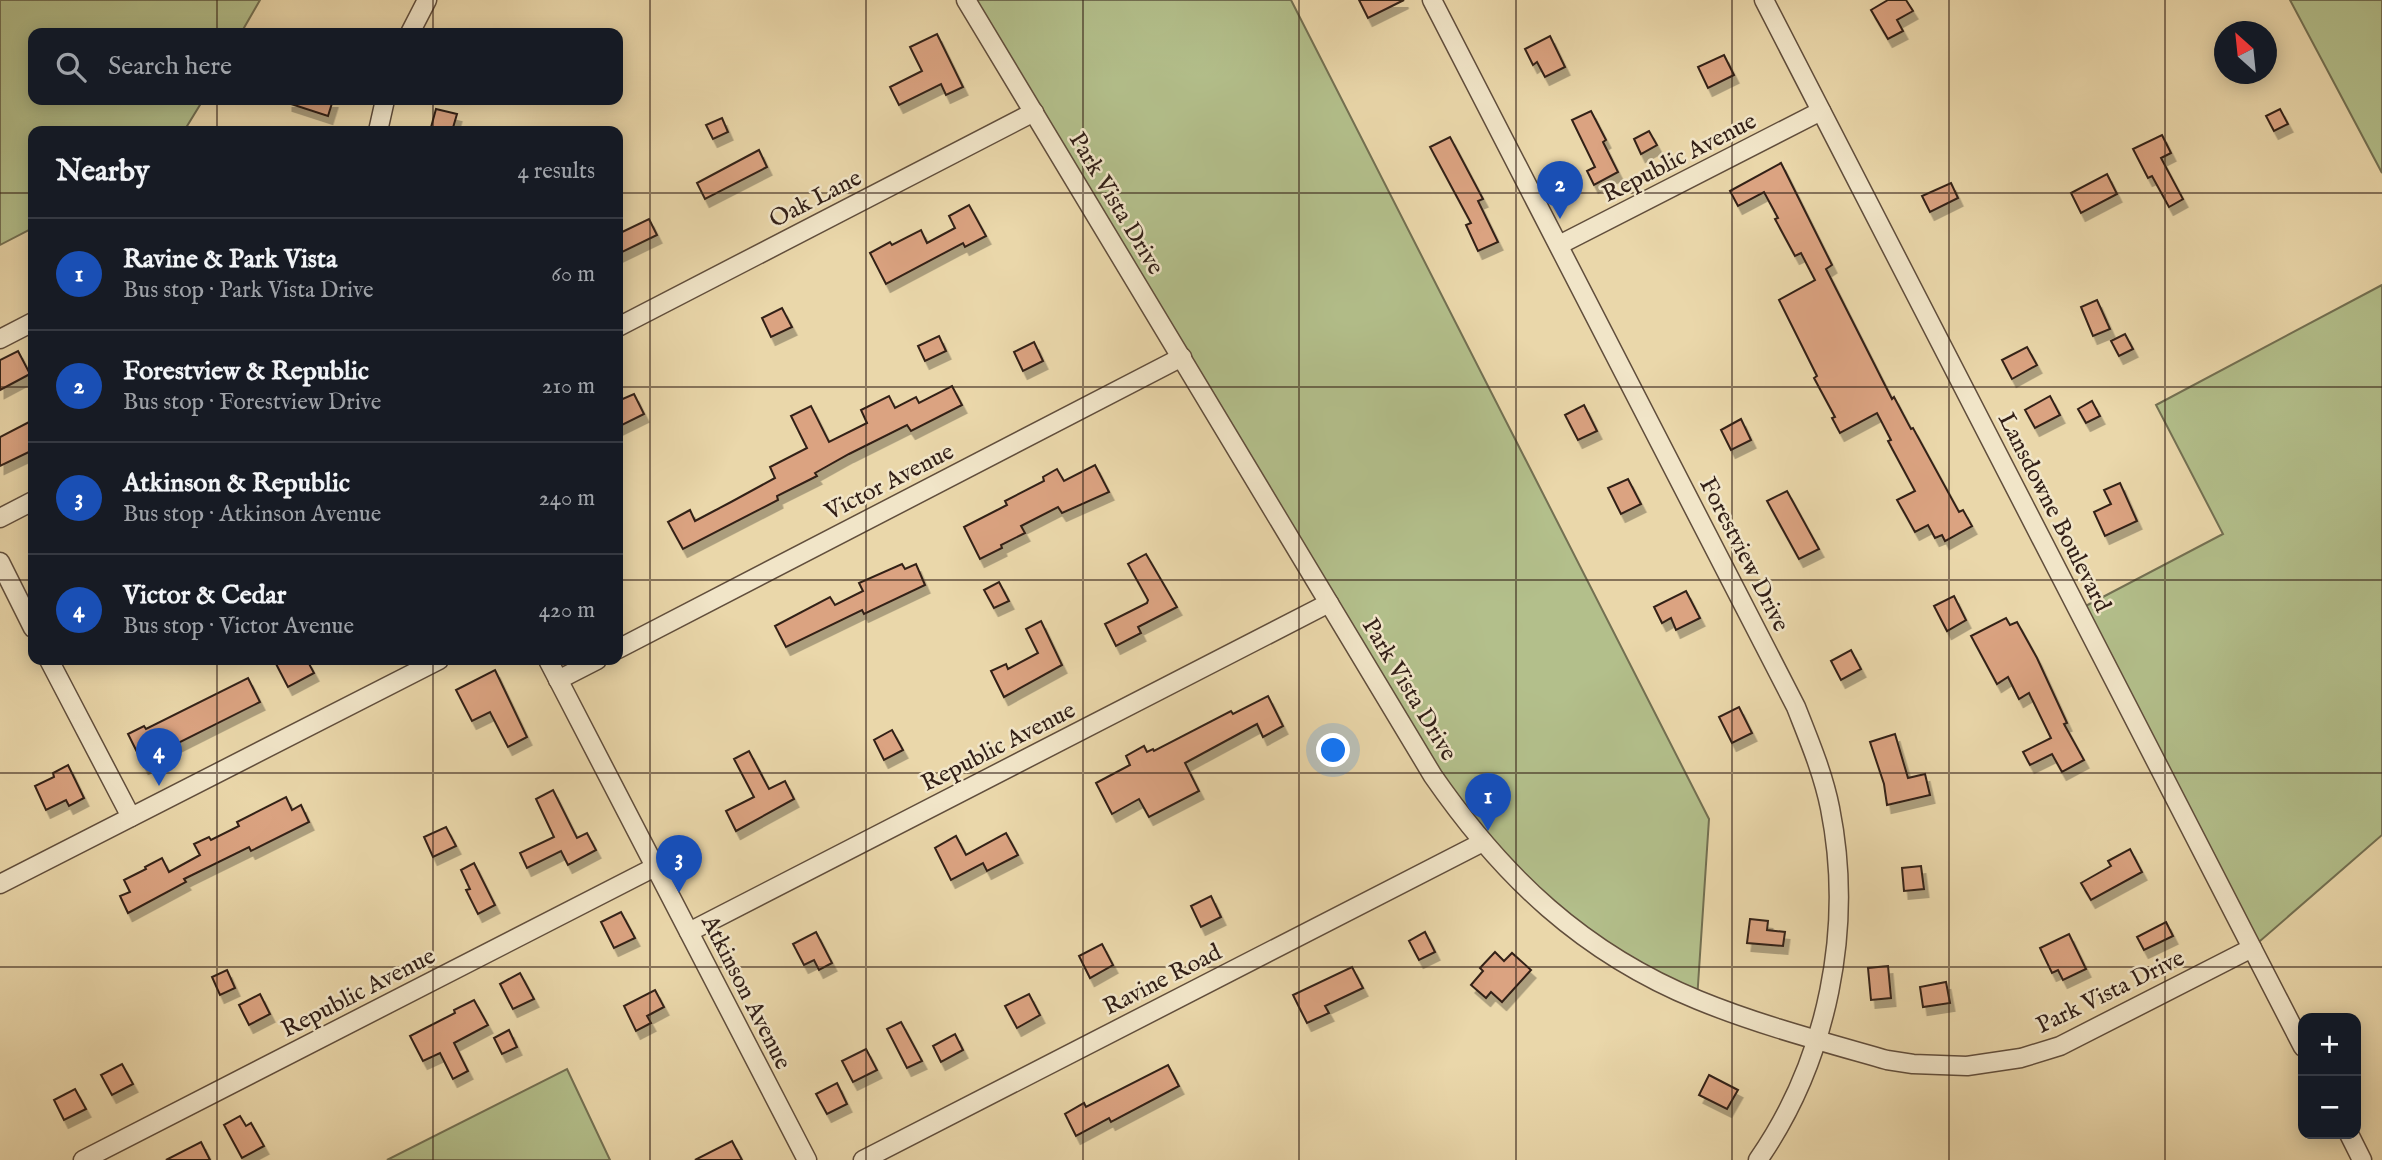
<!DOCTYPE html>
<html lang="en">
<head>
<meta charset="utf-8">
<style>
	:root { --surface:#171b24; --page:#20242c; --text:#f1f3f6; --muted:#9ea1a6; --line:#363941; --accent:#7c3aed }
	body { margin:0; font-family:"IM FELL English",serif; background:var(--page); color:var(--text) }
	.controls { position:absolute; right:21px; bottom:21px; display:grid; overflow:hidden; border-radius:14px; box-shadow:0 4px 18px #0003 }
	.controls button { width:63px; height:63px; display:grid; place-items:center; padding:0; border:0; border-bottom:2px solid var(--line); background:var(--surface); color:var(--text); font:35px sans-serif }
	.compass { position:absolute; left:2214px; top:21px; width:63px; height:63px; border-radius:50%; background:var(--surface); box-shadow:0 4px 18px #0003; rotate:333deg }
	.you { position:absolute; left:1334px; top:751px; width:24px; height:24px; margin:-18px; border:5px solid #fff; border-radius:50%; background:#1a73e8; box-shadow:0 0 0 10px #1a73e833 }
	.badge { display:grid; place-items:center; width:46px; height:46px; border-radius:50%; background:var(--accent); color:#fff; font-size:23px; font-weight:700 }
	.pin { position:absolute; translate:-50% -58px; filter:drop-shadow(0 2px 4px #0008) }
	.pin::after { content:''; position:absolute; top:37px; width:24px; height:21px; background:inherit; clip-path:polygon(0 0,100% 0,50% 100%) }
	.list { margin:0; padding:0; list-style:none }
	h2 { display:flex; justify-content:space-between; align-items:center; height:91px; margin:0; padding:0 28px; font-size:30px }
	h2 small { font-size:23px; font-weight:400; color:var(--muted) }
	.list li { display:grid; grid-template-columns:46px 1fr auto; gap:21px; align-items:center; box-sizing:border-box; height:112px; padding:0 28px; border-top:2px solid var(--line) }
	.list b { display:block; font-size:26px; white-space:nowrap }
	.list p { margin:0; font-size:23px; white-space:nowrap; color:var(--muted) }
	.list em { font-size:23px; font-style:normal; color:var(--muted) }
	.icon { flex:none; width:38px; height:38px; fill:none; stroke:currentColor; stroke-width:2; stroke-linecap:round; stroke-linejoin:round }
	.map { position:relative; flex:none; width:2382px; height:1160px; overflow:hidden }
	.search { position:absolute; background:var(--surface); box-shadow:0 4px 18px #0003; left:28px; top:28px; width:595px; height:77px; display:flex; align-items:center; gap:18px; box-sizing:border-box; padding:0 24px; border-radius:14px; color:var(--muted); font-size:26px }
	.panel { position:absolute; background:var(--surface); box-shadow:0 4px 18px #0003; left:28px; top:126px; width:595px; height:539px; border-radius:14px }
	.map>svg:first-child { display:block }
	.green { fill:#b3bf8b; stroke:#737052; stroke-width:2 }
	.building { fill:#dba381; stroke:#332018; stroke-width:2; filter:url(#shadow) }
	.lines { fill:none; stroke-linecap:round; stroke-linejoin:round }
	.minor-casing { stroke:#614e3c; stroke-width:21 }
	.minor { stroke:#f1e5c8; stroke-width:18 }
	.grid { fill:none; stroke:#332018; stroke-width:2; stroke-opacity:0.55 }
	.labels { text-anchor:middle; stroke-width:5; stroke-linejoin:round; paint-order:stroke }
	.street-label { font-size:24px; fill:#332018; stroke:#f1e5c8 }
</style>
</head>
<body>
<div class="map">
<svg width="2382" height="1160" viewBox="0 0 2382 1160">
	<defs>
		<filter id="shadow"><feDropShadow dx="4.5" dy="8" stdDeviation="0" flood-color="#0004"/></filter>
	</defs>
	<rect width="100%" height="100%" fill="#ead7aa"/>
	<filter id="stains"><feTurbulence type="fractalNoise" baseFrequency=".00286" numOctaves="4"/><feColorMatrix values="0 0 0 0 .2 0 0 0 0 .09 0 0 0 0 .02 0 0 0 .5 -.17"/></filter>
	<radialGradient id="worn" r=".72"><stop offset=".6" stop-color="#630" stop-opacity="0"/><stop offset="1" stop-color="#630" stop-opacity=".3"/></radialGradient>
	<g class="green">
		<polygon points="0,0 260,0 241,33 33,33 33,100 203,100 184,131 33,131 33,228 0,245"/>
		<polygon points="966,0 1291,0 1709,819 1697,1000 1618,959 1483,842"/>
		<polygon points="2290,0 2382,0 2382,173"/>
		<polygon points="2382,285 2382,835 2252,948 2078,610 2223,534 2156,405"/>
		<polygon points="567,1069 610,1160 387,1160"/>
	</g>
	<g class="building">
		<polygon points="1359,0 1404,0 1368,18"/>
		<polygon points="1888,0 1906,0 1913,11 1897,20 1903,31 1888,39 1871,10"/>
		<polygon points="937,34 963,87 946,95 941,84 899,105 890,87 922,71 910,47"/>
		<polygon points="1550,36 1565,67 1545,77 1537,62 1533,65 1525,49"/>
		<polygon points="1724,55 1734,75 1708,88 1698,67"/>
		<polygon points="288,100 333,100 328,116 288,103"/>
		<polygon points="436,109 457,114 452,131 430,131"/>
		<polygon points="2280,109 2288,124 2274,131 2266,116"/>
		<polygon points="1591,111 1606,140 1603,142 1618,172 1594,185 1587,171 1595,167 1572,120"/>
		<polygon points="722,118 728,132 713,139 706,125"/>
		<polygon points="1649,131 1657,145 1641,154 1634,139"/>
		<polygon points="2162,135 2171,153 2161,158 2183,199 2169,207 2152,176 2148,178 2133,149"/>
		<polygon points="1450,137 1483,199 1478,201 1498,242 1478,251 1466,225 1471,223 1430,147"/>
		<polygon points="759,150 767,167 705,199 697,183"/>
		<polygon points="1781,163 1832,265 1826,269 1892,399 1894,397 1911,429 1913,428 1959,512 1963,510 1972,526 1945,541 1942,535 1935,538 1928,525 1915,532 1905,514 1897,500 1915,491 1888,441 1891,440 1877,413 1840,433 1832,418 1835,417 1814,378 1817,376 1779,300 1815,280 1801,253 1795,256 1775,219 1778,218 1764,192 1738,206 1730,191"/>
		<polygon points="2107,174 2117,194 2081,213 2071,193"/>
		<polygon points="1951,183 1958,198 1930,212 1922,196"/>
		<polygon points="969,205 986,236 965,247 963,243 886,284 870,253 890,242 892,245 921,230 927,243 955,228 949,216"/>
		<polygon points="649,219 657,235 618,254 618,234"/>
		<polygon points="2097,300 2110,329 2093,336 2081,307"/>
		<polygon points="782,308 792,327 771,337 762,318"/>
		<polygon points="2125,334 2133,349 2119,356 2111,341"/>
		<polygon points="939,336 946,351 925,361 918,346"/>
		<polygon points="1034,342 1043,361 1023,371 1014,352"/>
		<polygon points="2027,347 2037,365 2012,379 2002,360"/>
		<polygon points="18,351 30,374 0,390 0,360"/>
		<polygon points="952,386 962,405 911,431 907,425 849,454 815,473 817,476 777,496 778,500 683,549 668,522 690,510 695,521 731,502 775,478 770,467 807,448 791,416 811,406 829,442 867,423 861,410 889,396 895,408 916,397 919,403"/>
		<polygon points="634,394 644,414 618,427 618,401"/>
		<polygon points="2050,396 2060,415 2035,428 2025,410"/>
		<polygon points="2092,401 2100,416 2086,423 2078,409"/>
		<polygon points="1584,405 1597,431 1578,440 1565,415"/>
		<polygon points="1741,419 1751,440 1731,450 1721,430"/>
		<polygon points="33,420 33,450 0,466 0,437"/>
		<polygon points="1095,465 1109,492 1062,513 1058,507 1021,526 1025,533 1001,545 1002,548 980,559 964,527 1007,505 1005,501 1044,481 1043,477 1057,469 1064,481"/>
		<polygon points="1628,479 1641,504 1621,514 1608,488"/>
		<polygon points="2120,483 2137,521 2105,536 2094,512 2111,504 2104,490"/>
		<polygon points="1787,491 1819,549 1799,559 1767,501"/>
		<polygon points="1146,554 1177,607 1138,627 1141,633 1116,646 1105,624 1147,603 1148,600 1128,564"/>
		<polygon points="902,564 905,569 916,564 925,585 864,614 862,610 786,647 775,626 830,597 835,605 863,591 859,583"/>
		<polygon points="999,582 1009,601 994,608 984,590"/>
		<polygon points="1686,591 1700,618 1676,630 1671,618 1662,623 1654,607"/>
		<polygon points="1954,596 1966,620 1947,631 1934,606"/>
		<polygon points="2006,618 2010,625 2017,622 2037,658 2067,723 2064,724 2084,760 2062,772 2052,754 2030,765 2023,752 2051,738 2029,693 2019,699 2008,677 1997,684 1971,636"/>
		<polygon points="1041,621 1062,665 1004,697 991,671 1006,664 1008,669 1038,653 1026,629"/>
		<polygon points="1851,650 1861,669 1841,680 1831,661"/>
		<polygon points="274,660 307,660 314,673 288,687"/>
		<polygon points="495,670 527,737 508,747 490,712 472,721 456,690"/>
		<polygon points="248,678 260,702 158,753 160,759 144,766 128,734 144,726 146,729"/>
		<polygon points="1268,696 1283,726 1263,737 1257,724 1185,763 1199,791 1149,817 1139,799 1112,814 1096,783 1130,765 1126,756 1144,746 1147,752 1153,749 1154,751 1231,711 1233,714"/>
		<polygon points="1739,707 1752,733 1732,743 1719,717"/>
		<polygon points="892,730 903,750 884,760 874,740"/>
		<polygon points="1895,734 1908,778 1925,774 1930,795 1887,805 1884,784 1870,742"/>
		<polygon points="749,751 769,789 785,781 794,799 736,831 726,811 754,797 734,759"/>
		<polygon points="68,765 84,798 69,806 66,800 46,810 35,786 54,777 53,773"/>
		<polygon points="553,790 577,838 587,833 596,850 568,865 561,851 527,868 520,853 554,837 536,799"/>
		<polygon points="286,797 292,810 301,805 309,822 251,851 249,847 184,879 186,882 128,913 120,896 130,892 124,880 146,869 145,867 162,858 169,872 200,855 194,844 209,837 211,840 239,826 237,822"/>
		<polygon points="446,827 456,846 433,857 424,837"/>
		<polygon points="1006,833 1018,855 987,871 983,863 951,880 935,848 956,836 966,855"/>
		<polygon points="2130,849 2142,872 2091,900 2081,883 2111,866 2108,861"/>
		<polygon points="474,863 495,905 478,914 466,890 470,889 461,870"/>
		<polygon points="1921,866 1924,889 1904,891 1902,868"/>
		<polygon points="1211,896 1221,917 1201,927 1191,906"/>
		<polygon points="621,912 635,938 614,948 601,922"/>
		<polygon points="1750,919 1768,921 1767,930 1785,932 1783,946 1747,943"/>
		<polygon points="2166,922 2173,936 2144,950 2137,937"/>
		<polygon points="816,932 832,963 819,970 814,960 804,965 793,944"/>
		<polygon points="1425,932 1435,952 1419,960 1409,941"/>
		<polygon points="2069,934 2086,969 2063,980 2058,970 2052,973 2040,948"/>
		<polygon points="1102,944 1113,965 1090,978 1079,956"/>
		<polygon points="1495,952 1504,961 1512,953 1531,970 1502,1002 1491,992 1486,998 1471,985 1483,971 1480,968"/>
		<polygon points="1888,966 1891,998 1871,1000 1868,968"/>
		<polygon points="1352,967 1363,988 1325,1006 1329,1013 1307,1023 1293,995"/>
		<polygon points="227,970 235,988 220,995 212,977"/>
		<polygon points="520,973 534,999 513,1009 500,984"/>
		<polygon points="1946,982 1950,1003 1923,1007 1920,987"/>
		<polygon points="655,990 664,1007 647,1016 651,1023 636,1031 624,1006"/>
		<polygon points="260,994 270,1014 249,1025 239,1005"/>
		<polygon points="1029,994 1040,1015 1017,1028 1005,1006"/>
		<polygon points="474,1000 488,1025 454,1043 468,1071 453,1079 440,1053 423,1061 410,1036 455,1013 454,1010"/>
		<polygon points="901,1022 922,1061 907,1068 887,1029"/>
		<polygon points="509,1030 517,1047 502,1054 494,1038"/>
		<polygon points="955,1034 963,1050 941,1062 933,1046"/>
		<polygon points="866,1049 877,1070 853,1082 842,1061"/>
		<polygon points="122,1064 133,1084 112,1095 101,1075"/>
		<polygon points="1168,1065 1179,1086 1111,1122 1109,1118 1076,1136 1065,1114 1084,1103 1086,1107"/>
		<polygon points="1709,1075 1738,1090 1727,1109 1699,1095"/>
		<polygon points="837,1083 847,1104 827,1114 816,1094"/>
		<polygon points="75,1089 86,1109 64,1120 54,1100"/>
		<polygon points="240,1116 246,1126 251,1123 264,1146 242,1158 224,1125"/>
		<polygon points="732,1141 742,1160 695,1160"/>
		<polygon points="201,1142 210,1160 166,1160"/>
	</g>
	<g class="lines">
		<g class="minor-casing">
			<g id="minor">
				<path d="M966,0l467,776c70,101 150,177 265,224 61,25 126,42 189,60l26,4 54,2 54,-8 39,-12 192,-98"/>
				<path d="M1432,0l364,707c13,33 27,66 34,101 24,120 -2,251 -72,352"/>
				<polyline points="1764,0 2303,1047"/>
				<polyline points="410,33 427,0"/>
				<polyline points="378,131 385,100"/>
				<polyline points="1559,245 1821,111"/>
				<polyline points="618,327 1034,112"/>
				<polyline points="0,339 33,322"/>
				<polyline points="0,518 33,501"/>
				<polyline points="0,562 33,628"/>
				<polyline points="618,649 1182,357"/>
				<polyline points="49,660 131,817"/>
				<polyline points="548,660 807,1160"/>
				<polyline points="558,680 597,660"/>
				<polyline points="0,884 439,660"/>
				<polyline points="689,932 1329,603"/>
				<polyline points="2349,1134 2362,1160"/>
				<polyline points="83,1160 655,867"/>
				<polyline points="863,1160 1483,842"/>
			</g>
		</g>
		<use href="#minor" class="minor"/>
	</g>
	<path class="grid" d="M217,0v33M433,0v33M650,0v1160M866,0v1160M1083,0v1160M1299,0v1160M1516,0v1160M1732,0v1160M1949,0v1160M2165,0v1160M217,100v31M433,100v31M0,193h33M618,193h1764M0,387h33M618,387h1764M0,580h33M618,580h1764M217,660v500M433,660v500M0,773h2382M0,967h2382"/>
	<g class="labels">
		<g class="street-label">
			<text transform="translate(1679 157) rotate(-27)" y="8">Republic Avenue</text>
			<text transform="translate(815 198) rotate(-27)" y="8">Oak Lane</text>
			<text transform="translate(1117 203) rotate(59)" y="8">Park Vista Drive</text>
			<text transform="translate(889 481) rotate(-27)" y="8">Victor Avenue</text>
			<text transform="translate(2055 512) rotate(63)" y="8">Lansdowne Boulevard</text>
			<text transform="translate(1745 554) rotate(63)" y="8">Forestview Drive</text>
			<text transform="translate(1410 689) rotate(59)" y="8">Park Vista Drive</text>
			<text transform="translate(998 746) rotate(-27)" y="8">Republic Avenue</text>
			<text transform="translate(1162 979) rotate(-27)" y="8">Ravine Road</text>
			<text transform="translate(2110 991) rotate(-26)" y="8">Park Vista Drive</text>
			<text transform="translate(358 992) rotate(-27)" y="8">Republic Avenue</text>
			<text transform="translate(747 992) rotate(63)" y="8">Atkinson Avenue</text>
		</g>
	</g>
	<rect width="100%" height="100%" filter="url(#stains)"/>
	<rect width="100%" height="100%" fill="url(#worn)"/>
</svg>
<div class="controls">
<button>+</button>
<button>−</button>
</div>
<svg class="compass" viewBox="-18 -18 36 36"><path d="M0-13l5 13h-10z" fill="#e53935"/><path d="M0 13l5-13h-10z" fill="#9ea1a6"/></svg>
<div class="you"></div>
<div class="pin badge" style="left:1488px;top:831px;background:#1a4fb4">1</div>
<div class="pin badge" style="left:1560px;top:219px;background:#1a4fb4">2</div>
<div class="pin badge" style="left:679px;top:893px;background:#1a4fb4">3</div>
<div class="pin badge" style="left:159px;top:786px;background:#1a4fb4">4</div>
<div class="search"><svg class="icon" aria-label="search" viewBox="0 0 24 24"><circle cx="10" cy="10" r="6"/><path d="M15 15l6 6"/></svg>Search here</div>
<section class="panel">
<h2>Nearby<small>4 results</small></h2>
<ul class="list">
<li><span class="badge" style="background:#1a4fb4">1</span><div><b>Ravine &amp; Park Vista</b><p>Bus stop · Park Vista Drive</p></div><em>60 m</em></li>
<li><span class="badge" style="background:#1a4fb4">2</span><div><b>Forestview &amp; Republic</b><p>Bus stop · Forestview Drive</p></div><em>210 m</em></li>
<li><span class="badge" style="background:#1a4fb4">3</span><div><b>Atkinson &amp; Republic</b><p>Bus stop · Atkinson Avenue</p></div><em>240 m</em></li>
<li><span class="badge" style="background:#1a4fb4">4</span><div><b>Victor &amp; Cedar</b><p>Bus stop · Victor Avenue</p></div><em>420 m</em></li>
</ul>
</section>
</div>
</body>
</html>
